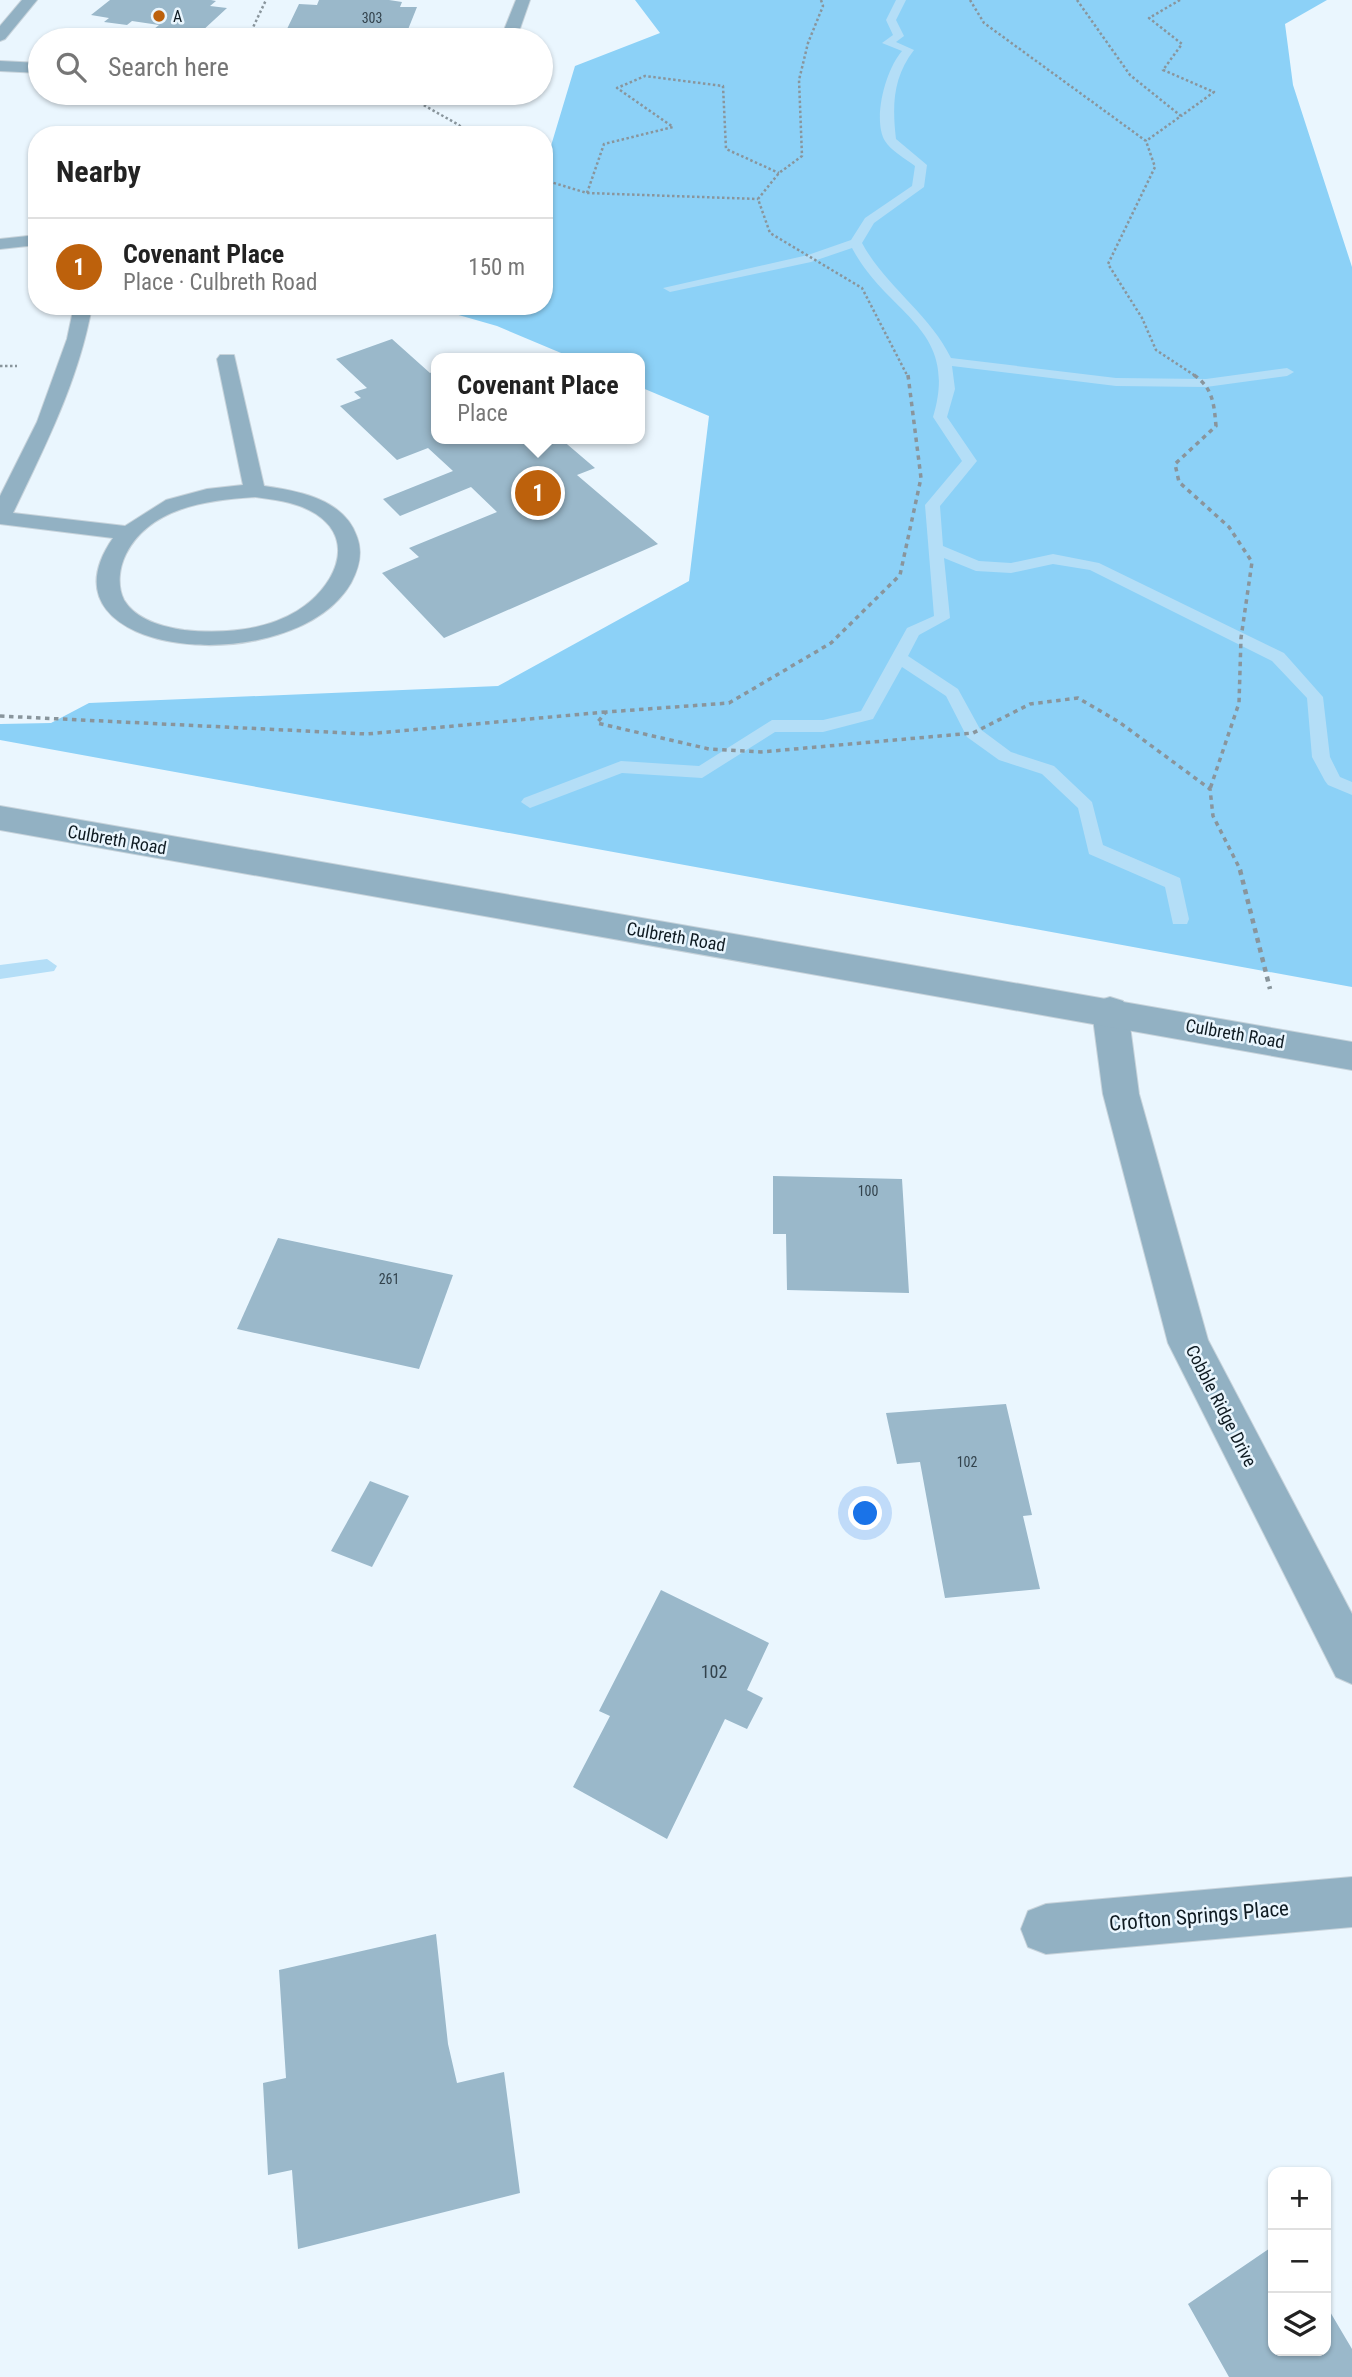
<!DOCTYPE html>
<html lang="en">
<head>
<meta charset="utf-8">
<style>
	:root { --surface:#fff; --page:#f2f2f2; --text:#222; --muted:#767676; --line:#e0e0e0; --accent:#bd610c }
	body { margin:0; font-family:"Roboto Condensed",sans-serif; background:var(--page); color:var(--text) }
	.controls { position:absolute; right:21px; bottom:21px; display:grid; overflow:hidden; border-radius:14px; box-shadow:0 2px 5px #0004 }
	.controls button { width:63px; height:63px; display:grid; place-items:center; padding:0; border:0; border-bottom:2px solid var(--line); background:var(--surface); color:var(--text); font:35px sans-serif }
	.you { position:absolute; left:866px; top:1514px; width:24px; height:24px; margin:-18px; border:5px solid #fff; border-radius:50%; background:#1a73e8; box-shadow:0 0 0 10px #1a73e833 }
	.badge { display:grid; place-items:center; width:46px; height:46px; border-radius:50%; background:var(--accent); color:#fff; font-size:23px; font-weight:700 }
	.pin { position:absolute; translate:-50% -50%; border:4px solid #fff; box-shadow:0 2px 7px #0006 }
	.popup { position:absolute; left:431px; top:353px; width:214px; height:91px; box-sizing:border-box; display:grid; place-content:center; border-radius:14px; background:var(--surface); filter:drop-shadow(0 2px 5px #0005); font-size:23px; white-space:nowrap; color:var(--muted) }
	.popup b { font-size:26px; color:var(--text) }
	.popup::after { content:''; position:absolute; left:50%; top:100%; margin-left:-14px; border:14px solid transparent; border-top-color:var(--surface) }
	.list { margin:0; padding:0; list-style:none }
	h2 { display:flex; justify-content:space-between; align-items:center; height:91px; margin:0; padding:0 28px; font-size:30px }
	h2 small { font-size:23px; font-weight:400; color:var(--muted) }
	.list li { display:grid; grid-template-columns:46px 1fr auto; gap:21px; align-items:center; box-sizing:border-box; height:98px; padding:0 28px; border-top:2px solid var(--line) }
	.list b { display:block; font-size:26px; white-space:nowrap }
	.list p { margin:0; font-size:23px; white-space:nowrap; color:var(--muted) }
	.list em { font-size:23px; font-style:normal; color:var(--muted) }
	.icon { flex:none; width:38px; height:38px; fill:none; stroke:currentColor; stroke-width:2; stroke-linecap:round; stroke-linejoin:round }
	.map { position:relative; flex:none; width:1352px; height:2377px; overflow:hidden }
	.search { position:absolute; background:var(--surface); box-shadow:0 2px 5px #0004; left:28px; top:28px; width:525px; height:77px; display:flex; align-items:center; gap:18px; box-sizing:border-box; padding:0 24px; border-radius:38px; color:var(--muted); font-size:26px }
	.panel { position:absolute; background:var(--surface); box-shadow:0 2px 5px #0004; left:28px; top:126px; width:525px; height:189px; border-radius:28px }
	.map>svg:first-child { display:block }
	.green { fill:#8cd1f7 }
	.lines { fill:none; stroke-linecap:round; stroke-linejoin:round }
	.stream { fill:#b4def7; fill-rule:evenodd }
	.building { fill:#9ab8ca }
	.service-casing { stroke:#c7d3db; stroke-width:2 }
	.minor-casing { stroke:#c7d3db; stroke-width:2 }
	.tertiary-casing { stroke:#c7d3db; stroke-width:2 }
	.path-far2 { stroke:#89959c; stroke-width:2.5; stroke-dasharray:2.5 2.5; stroke-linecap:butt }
	.path-far1 { stroke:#89959c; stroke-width:3.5; stroke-dasharray:4.5 4.5; stroke-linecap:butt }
	.path { stroke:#89959c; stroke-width:4.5; stroke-dasharray:5 5; stroke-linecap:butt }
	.service { fill:#92b1c3; fill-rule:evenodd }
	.minor { fill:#92b1c3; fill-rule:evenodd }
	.tertiary { fill:#92b1c3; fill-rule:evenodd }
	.poi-dot { fill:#bd610c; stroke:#eaf6fe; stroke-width:2.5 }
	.labels { text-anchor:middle; stroke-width:5; stroke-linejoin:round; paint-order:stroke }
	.number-label { font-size:14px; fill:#32424c }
	.far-poi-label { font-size:16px; fill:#0f1b22; stroke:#eaf6fe; text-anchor:start }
	.street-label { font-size:18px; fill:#0f1b22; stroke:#eaf6fe }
	.near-number-label { font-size:18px; fill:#32424c }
	.near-street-label { font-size:21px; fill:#0f1b22; stroke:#eaf6fe }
</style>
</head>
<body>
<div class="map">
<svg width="1352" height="2377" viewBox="0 0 1352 2377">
	<rect width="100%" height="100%" fill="#eaf6fe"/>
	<polygon class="green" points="635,0 1327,0 1285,24 1293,85 1352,267 1352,987 0,740 0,724 51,723 89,703 498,686 689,581 709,416 640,387 640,358 573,358 497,326 427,306 544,306 544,169 575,66 660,33"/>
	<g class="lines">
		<g class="stream">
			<path d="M896,0h10l-10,20 8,16 -8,6 18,8c-21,27 -22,55 -18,89l31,26 -3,22 -50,36 -12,20c24,44 67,70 89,115l165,20 90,1 81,-11 7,4 -7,4 -81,11 -90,-1 -164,-20 3,23 -8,28 30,44 -37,45 3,40 36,15 32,2 42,-9 46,9 185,90 39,44 7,60 10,20 12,5v13l-24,-10 -3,-4 -13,-24 -5,-59 -35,-37 -182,-91 -37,-6 -42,9 -35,-2 -32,-13 6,60 -31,17 -11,21 50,33 22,40 31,23 43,14 38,36 11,43 77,33 9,41 -2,5h-14l-8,-37 -76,-33 -11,-46 -36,-34 -43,-14 -32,-23 -21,-41 -44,-29 -29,52 -50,13h-48l-73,46 -80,-5 -92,35 -9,-6 3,-4 97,-37 78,5 73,-46h51l38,-9 46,-83 27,-12 -9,-111 37,-44 -29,-44c27,-90 -45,-101 -81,-169l-41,14 -141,30 -7,-4 145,-33 43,-15 14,-22 47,-32 3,-20c-9,-7 -25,-16 -30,-25 -13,-22 1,-72 17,-90l-20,-8 11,-8 -7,-15z"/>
			<polygon points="47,959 57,966 54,971 0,979 0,965"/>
		</g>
	</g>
	<g class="building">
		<polygon points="110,0 211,0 216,1 210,6 227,8 201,32 182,29 177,33 154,29 159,25 132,21 127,25 104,22 109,18 91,15"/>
		<polygon points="319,0 389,0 402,2 400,7 417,7 407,32 389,32 387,36 332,30 330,35 304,34 307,30 287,29 299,4 317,5"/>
		<polygon points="392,339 430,373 436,370 436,439 561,439 595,468 577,475 658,544 444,638 382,573 419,557 409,548 497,512 471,487 400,516 383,499 453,471 428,448 397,460 340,406 361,398 354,392 367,388 336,359"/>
		<polygon points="773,1176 902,1179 909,1293 787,1290 786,1234 773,1234"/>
		<polygon points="278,1238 453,1275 419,1369 237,1329"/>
		<polygon points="1006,1404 1032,1515 1023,1516 1040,1589 945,1598 920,1462 897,1464 886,1413"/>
		<polygon points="370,1481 409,1496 372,1567 331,1551"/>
		<polygon points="661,1590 769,1643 747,1690 763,1698 747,1729 725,1719 667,1839 573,1787 610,1716 599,1711"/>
		<polygon points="436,1934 448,2044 457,2083 504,2072 520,2193 298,2249 292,2170 268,2175 263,2083 286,2078 279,1970"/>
		<polygon points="1273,2246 1273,2351 1326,2351 1326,2305 1352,2349 1352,2377 1229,2377 1188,2304"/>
	</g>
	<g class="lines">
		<g class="service-casing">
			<g id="service">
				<polygon points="22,0 37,0 5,39 0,41 0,26"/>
				<polygon points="516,0 530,0 516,40 500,40"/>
				<polygon points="0,61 40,63 40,73 0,71"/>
				<polygon points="37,235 37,245 0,249 0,239"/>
				<path d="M74,306h18c-13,74 -47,140 -79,207l112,13 41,-26 41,-11 36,-4 -26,-126 3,-4h14l30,131c35,5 80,13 93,51 6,16 2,31 -6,46 -57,99 -322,76 -238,-45l-113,-14v-28l37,-74 30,-83zM255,497c21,3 42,5 61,17 43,28 16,76 -19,97 -33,20 -76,23 -113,19 -21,-3 -48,-10 -60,-30 -7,-14 -5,-32 2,-46 24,-47 82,-54 129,-57z"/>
			</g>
		</g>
		<g class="minor-casing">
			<g id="minor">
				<polygon points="1110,997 1123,1001 1128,1011 1139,1094 1208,1340 1352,1614 1352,1684 1336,1677 1168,1343 1103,1094 1092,1011 1097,1001"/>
				<polygon points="1352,1877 1352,1927 1046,1954 1028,1947 1021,1929 1028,1911 1046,1904"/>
			</g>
		</g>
		<g class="tertiary-casing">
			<polygon id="tertiary" points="0,806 1352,1042 1352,1070 0,830"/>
		</g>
		<g class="path-far2">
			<polyline points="821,0 823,6 808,43 799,80 802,156 779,173 758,199 770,233 862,288 908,377"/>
			<polyline points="970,0 984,23 1146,141 1155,167 1108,264 1142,318 1156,350 1197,377"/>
			<polyline points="1077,0 1130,75 1181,116 1146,141"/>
			<polyline points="1180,0 1149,18 1182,44 1163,70 1214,92 1181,116"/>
			<polyline points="247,40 266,0"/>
			<polyline points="402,93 459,125 468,135"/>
			<polyline points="544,180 587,193 758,199"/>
			<polyline points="587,193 604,144 673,127 617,88 645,76 723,86 726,149 779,173"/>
			<polyline points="0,366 17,366"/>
		</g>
		<g class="path-far1">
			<polyline points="908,375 921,478 900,575 831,643 729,703 606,712 597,723 709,749 761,752 973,733 1030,704 1078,698 1119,722 1210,789 1213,816 1241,871"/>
			<path d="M1194,375c19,13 20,29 22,51l-41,38 4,18 50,45 23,35 -11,76 -2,65 -29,86"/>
			<polyline points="0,716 367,734 605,712"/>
		</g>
		<polyline class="path" points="1240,870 1270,989"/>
		<use href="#service" class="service"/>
		<use href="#minor" class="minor"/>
		<use href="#tertiary" class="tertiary"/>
	</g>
	<circle class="poi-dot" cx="159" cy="16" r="7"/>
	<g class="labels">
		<g class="number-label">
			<text x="372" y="23">303</text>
			<text x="868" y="1196">100</text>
			<text x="389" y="1284">261</text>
			<text x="967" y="1467">102</text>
		</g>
		<g class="far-poi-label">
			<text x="173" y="22">A</text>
		</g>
		<g class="street-label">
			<text transform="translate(117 840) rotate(10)" y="6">Culbreth Road</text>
			<text transform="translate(676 937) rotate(10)" y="6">Culbreth Road</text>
			<text transform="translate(1235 1034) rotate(10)" y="6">Culbreth Road</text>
			<text transform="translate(1221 1406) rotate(63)" y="6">Cobble Ridge Drive</text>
		</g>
		<g class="near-number-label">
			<text x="714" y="1678">102</text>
		</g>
		<g class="near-street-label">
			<text transform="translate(1199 1916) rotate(-5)" y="7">Crofton Springs Place</text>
		</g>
	</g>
</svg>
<div class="controls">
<button>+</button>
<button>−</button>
<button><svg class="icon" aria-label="layers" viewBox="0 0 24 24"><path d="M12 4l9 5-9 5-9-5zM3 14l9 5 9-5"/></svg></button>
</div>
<div class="you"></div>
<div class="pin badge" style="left:538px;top:493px">1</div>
<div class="popup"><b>Covenant Place</b>Place</div>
<div class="search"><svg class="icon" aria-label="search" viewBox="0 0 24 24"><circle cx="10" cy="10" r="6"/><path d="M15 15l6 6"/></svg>Search here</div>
<section class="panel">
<h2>Nearby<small></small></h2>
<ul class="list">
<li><span class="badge">1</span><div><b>Covenant Place</b><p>Place · Culbreth Road</p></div><em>150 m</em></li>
</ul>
</section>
</div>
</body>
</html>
